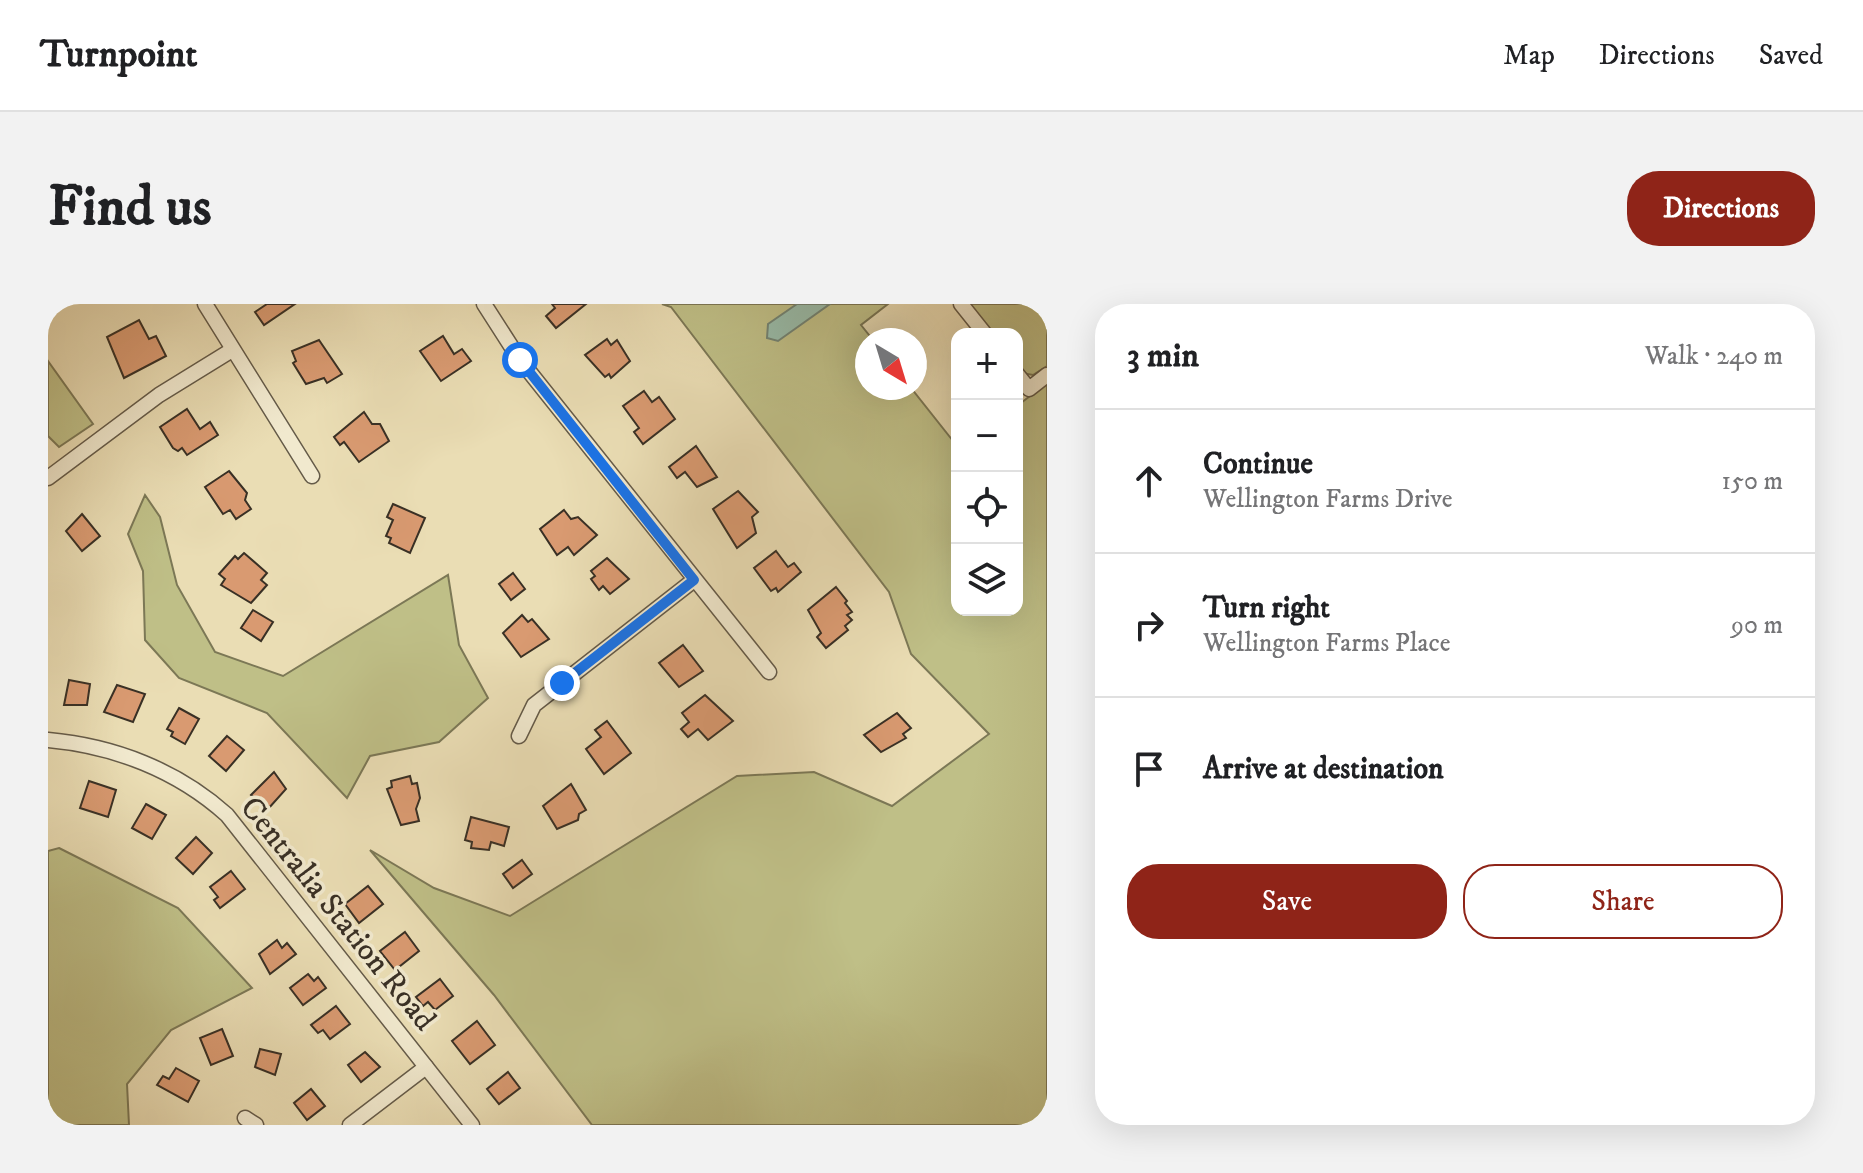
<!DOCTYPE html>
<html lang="en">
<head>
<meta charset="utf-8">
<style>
	:root { --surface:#fff; --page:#f2f2f2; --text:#202124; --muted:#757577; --line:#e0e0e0; --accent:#8f2418 }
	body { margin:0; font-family:"IM FELL DW Pica",serif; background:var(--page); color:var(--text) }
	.controls { position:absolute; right:24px; top:24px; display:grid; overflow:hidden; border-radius:16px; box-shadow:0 8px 32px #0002 }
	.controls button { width:72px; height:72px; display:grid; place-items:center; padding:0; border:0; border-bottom:2px solid var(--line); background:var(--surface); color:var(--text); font:40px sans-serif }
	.compass { position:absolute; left:807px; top:24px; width:72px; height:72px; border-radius:50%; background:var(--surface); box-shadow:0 8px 32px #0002; rotate:142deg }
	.stop { position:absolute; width:24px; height:24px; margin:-18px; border:6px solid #1a73e8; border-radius:50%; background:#fff }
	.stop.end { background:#1a73e8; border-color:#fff; box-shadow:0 2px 8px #0008 }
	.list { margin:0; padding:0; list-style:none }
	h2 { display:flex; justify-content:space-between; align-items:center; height:104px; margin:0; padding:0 32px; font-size:34px }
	h2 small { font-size:26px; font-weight:400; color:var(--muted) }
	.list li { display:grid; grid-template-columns:52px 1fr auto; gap:24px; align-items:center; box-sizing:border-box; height:144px; padding:0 32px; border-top:2px solid var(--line) }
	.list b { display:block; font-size:30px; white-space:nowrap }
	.list p { margin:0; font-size:26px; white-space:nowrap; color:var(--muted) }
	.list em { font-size:26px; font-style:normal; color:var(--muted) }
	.actions { display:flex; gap:16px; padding:24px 32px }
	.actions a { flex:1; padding:18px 0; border:2px solid var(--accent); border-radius:32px; text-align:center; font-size:28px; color:var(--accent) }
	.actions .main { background:var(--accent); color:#fff }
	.icon { flex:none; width:44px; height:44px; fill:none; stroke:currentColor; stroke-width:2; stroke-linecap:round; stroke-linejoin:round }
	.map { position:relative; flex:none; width:999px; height:821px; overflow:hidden; border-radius:32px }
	header { display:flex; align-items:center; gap:48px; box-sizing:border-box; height:112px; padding:0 40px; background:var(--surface); border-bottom:2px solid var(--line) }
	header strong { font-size:38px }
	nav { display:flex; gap:44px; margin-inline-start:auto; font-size:28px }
	.intro { display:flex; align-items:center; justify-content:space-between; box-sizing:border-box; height:192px; padding:0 48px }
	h1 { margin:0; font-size:56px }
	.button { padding:20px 36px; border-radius:32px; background:var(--accent); color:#fff; font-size:28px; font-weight:700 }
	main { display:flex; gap:48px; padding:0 48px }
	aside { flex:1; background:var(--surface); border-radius:32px; box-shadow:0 8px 32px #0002 }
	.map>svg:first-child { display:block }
	.green { fill:#bfbf87; stroke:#7c7856; stroke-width:2 }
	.water { fill:#98bcaa; stroke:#728475; stroke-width:2 }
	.building { fill:#d99a71; stroke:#393025; stroke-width:2 }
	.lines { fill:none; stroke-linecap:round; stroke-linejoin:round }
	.minor-casing { stroke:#655b49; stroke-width:17 }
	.minor { stroke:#f1e9ce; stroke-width:14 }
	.route { stroke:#1a73e8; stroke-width:10 }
	.labels { text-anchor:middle; stroke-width:7; stroke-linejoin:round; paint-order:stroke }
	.street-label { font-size:32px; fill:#393025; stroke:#f1e9ce }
</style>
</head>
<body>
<header>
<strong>Turnpoint</strong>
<nav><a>Map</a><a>Directions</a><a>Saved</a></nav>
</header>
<div class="intro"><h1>Find us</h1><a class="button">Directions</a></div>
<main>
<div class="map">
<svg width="999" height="821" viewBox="0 0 999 821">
	<rect width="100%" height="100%" fill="#eaddb4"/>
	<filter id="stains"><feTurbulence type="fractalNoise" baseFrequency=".0025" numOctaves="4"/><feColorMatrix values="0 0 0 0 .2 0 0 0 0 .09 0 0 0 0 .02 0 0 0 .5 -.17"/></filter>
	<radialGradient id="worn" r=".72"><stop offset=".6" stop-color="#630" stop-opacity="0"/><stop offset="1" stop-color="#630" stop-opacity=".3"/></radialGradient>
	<g class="green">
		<polygon points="614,0 840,0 813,21 825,36 819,36 819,84 863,84 909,142 909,306 969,306 969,102 999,79 999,821 544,821 446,691 322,546 386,584 462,612 689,472 766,468 844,502 941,430 863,350 841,288 623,3"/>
		<polygon points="919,0 999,0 999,62 985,71 974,69 969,63 969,30 943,30"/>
		<polygon points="0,57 45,120 11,143 0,132"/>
		<polygon points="97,191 112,213 129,281 167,348 235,372 400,271 411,341 440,394 391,438 322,452 299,494 219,409 131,374 97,336 95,267 80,230"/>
		<polygon points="11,544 130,604 204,684 123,726 79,780 81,821 0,821 0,547"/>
	</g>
	<polygon class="water" points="749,0 782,0 730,37 719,34 720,20"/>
	<g class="building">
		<polygon points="219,0 247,0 216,21 207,8"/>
		<polygon points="504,0 538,0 508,24 498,12 507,4"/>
		<polygon points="91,16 101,35 108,32 118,52 76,74 59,33"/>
		<polygon points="395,32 406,50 414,45 423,57 393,77 372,47"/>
		<polygon points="559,35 563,41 569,36 582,57 563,74 561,70 557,73 537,51"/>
		<polygon points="271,36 294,70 279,79 276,74 258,80 245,59 248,57 244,47"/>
		<polygon points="596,87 604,98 611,93 627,115 595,140 586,128 591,124 575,102"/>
		<polygon points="139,105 152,125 162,118 170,131 139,151 134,144 130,147 125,144 112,123"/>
		<polygon points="316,108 324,120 332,120 341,137 311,158 296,138 292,141 286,133"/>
		<polygon points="648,142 669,173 649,183 637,168 629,174 621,163"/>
		<polygon points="181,167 199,189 197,196 203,205 188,215 182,206 175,210 157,183"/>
		<polygon points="690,187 710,208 704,213 708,229 689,244 665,205"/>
		<polygon points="345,200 377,214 362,249 341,239 343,234 338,232 345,216 339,213"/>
		<polygon points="516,206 523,215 530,213 549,231 526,251 520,243 509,251 492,225"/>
		<polygon points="34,210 52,232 34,247 18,227"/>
		<polygon points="728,247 740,263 746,259 753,268 730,288 728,284 723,287 706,264"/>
		<polygon points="196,249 219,269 213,276 219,281 203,299 173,281 177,275 171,270 187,252 190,255"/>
		<polygon points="559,254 581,275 562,290 555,282 551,286 543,275 547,272 543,267"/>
		<polygon points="465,269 477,285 463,296 451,280"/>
		<polygon points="788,283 799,297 797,299 804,308 799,311 804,316 797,322 800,326 778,344 769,333 773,329 760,306"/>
		<polygon points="205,306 225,318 213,337 193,324"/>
		<polygon points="474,311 480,318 484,315 501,335 473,353 455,329"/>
		<polygon points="635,341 655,367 631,383 611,359"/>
		<polygon points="21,376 42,380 39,401 16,401"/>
		<polygon points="69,381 97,390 85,418 56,408"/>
		<polygon points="657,391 685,417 660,436 650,425 640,433 633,425 641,418 634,409"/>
		<polygon points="131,404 151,415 137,440 123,432 125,428 119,425"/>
		<polygon points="849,409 863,424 855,430 858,434 833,448 816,431"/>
		<polygon points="559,417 583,449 556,470 538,445 553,433 547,426"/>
		<polygon points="179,432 196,446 178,467 161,452"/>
		<polygon points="226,468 238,485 220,505 203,491"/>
		<polygon points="362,472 364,480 369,479 372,494 368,505 371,517 353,521 339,485 344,483 343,477"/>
		<polygon points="41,477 68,486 60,513 32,504"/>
		<polygon points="523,480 538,506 531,510 530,516 509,525 495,502"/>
		<polygon points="98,500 118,511 104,535 84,524"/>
		<polygon points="423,513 461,523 456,542 443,538 441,546 423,544 424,538 417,536"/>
		<polygon points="148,533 164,549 145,570 128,554"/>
		<polygon points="474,556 484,570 465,584 455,570"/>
		<polygon points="183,567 197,585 172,604 166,596 170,593 162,583"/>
		<polygon points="320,582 335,600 311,619 297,600"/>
		<polygon points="357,628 371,647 347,666 332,647"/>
		<polygon points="229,636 234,644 239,639 248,650 222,670 211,650"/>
		<polygon points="260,670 266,677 270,673 278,684 255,701 242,684"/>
		<polygon points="392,675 405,692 387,706 380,698 375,702 368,693"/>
		<polygon points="288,702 302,720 282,735 275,726 270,729 263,721"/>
		<polygon points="429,717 447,741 422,760 404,737"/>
		<polygon points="174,725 185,752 163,761 152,734"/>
		<polygon points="212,745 233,750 227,771 207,763"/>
		<polygon points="317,748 332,763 313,778 300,761"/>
		<polygon points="128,764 151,777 140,798 109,781 115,772 121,775"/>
		<polygon points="460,768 472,784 451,800 439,785"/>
		<polygon points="263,785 277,802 259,816 246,799"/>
	</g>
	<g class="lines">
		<g class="minor-casing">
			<g id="minor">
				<polyline points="157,0 264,172"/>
				<polyline points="436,0 472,56 721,368"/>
				<polyline points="913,0 937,30"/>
				<polyline points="969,70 981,85 999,71"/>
				<polyline points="0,174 111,91 184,46"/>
				<polyline points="471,432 486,401 646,276"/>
				<path d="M0,436c66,6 129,30 179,75l245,310"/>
				<polyline points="197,814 208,821"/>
				<polyline points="302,821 378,763"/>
			</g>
		</g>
		<use href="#minor" class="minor"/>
	</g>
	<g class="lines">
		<polyline class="route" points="472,56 646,276 514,379"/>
	</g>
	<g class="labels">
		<g class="street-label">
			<text transform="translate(291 609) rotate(51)" y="11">Centralia Station Road</text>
		</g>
	</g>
	<rect width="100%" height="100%" filter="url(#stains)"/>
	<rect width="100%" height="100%" fill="url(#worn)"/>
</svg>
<div class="controls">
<button>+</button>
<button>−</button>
<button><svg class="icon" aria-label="locate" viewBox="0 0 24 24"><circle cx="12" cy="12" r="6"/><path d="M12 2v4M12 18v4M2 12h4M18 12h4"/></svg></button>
<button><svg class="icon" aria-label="layers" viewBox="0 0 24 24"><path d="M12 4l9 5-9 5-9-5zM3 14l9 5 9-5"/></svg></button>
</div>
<svg class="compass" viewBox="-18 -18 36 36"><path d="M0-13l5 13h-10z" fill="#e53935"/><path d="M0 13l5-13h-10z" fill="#757577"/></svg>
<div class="stop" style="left:472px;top:56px"></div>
<div class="stop end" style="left:514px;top:379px"></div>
</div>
<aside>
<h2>3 min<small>Walk · 240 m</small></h2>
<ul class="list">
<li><svg class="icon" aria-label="ahead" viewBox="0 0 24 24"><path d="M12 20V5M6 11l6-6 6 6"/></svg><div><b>Continue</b><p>Wellington Farms Drive</p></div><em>150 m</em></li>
<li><svg class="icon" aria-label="right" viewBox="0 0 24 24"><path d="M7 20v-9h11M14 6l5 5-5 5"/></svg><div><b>Turn right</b><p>Wellington Farms Place</p></div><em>90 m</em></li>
<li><svg class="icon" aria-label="arrive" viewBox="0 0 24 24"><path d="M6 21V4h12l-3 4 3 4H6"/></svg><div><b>Arrive at destination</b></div></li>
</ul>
<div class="actions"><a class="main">Save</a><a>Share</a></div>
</aside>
</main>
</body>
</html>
